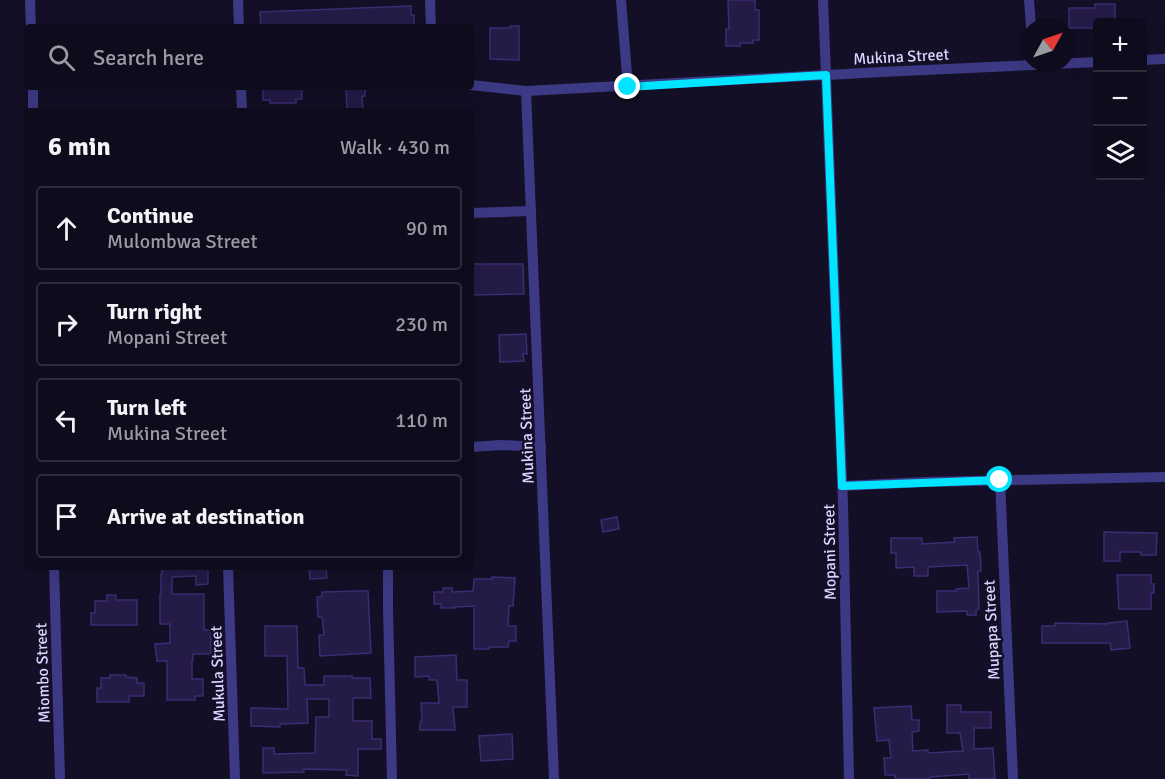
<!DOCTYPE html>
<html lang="en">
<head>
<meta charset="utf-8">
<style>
	:root { --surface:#0e0b1c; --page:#171425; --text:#f1f3f6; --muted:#9b9ba3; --line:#2e2b3b }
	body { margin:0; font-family:Signika,sans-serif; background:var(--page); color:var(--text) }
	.controls { position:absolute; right:18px; top:18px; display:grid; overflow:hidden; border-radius:6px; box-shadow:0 6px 24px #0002 }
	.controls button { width:54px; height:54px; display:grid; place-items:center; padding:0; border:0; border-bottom:2px solid var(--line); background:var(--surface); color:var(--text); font:30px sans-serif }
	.compass { position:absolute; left:1021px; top:18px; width:54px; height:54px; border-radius:50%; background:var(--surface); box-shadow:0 6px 24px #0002; rotate:50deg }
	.stop { position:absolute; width:18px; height:18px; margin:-14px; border:4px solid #00e5ff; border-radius:50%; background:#fff }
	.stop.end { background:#00e5ff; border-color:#fff; box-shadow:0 2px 6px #0008 }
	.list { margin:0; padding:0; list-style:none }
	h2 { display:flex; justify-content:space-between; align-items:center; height:78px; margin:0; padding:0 24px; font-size:26px }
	h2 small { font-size:20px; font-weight:400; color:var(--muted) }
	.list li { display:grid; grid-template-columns:39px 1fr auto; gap:18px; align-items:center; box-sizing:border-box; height:84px; margin:0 12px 12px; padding:0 12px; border:2px solid var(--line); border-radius:6px }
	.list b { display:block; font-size:22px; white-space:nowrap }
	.list p { margin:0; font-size:20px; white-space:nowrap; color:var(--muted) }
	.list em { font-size:20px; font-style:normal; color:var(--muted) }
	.icon { flex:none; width:33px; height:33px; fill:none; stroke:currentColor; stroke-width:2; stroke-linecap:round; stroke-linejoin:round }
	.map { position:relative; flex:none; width:1165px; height:779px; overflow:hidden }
	.search { position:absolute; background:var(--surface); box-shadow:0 6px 24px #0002; left:24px; top:24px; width:450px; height:66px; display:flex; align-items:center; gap:15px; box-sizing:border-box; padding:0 21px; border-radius:6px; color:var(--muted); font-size:22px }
	.panel { position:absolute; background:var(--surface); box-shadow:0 6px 24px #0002; left:24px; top:108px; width:450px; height:462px; border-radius:6px }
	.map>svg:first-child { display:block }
	.building { fill:#241b47; stroke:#3b2d73; stroke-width:1.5 }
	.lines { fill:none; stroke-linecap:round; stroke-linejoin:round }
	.minor { stroke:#3d3a85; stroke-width:10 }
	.route { stroke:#00e5ff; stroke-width:8 }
	.labels { text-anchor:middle; stroke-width:5; stroke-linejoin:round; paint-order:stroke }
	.street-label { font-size:16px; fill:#d9d4ff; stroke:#130f26 }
</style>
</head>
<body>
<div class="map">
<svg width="1165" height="779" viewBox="0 0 1165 779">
	<rect width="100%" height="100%" fill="#130f26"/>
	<g class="building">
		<polygon points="728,0 755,0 755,10 759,10 759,40 753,40 753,43 740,43 740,46 726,46 726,29 729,29"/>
		<polygon points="1095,4 1115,4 1115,22 1098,22 1098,28 1069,28 1069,8 1095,8"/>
		<polygon points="411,6 411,15 414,15 414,26 409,26 409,27 261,27 260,12"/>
		<polygon points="510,26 519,26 519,60 490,59 490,28 510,28"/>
		<polygon points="263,87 302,87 302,99 296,99 296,103 270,103 270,100 263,100"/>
		<polygon points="346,87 365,87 365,96 362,96 363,111 347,111"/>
		<polygon points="471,264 523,264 524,294 471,295"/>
		<polygon points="526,334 527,354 523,354 524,361 500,362 499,335"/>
		<polygon points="617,517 619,529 603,532 601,520"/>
		<polygon points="1104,532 1157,533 1156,555 1141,555 1141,552 1120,552 1120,561 1104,561"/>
		<polygon points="977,537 978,552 980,552 981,571 978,571 979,609 976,610 976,615 967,615 967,611 937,612 937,591 956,591 956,589 969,588 967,565 928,567 928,576 914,576 914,567 896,568 896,553 891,553 891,538 922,538 922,544 955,542 954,538"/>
		<polygon points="162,567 208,567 208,584 196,585 196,576 172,577 172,594 204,594 204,630 211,630 211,654 193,654 193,660 192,660 192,679 203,679 203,696 195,696 195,700 167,700 167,661 157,661 155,644 170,643 170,624 160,624 160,594 161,594 161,574 162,574"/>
		<polygon points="309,567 326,567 327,578 310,579"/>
		<polygon points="1117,575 1151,575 1151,584 1154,584 1154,593 1151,593 1151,609 1119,609"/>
		<polygon points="492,577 515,578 513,606 509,606 508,626 516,626 516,641 509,641 508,647 489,647 489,649 474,649 474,606 455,607 455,608 441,608 441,604 434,604 434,592 443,592 443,588 452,588 452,592 473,591 474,579 492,579"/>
		<polygon points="358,591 368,591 371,653 320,656 319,635 324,635 322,617 318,617 317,597 322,597 322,592"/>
		<polygon points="107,595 116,595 116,600 137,600 137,625 91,625 91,613 95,613 95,601 107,601"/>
		<polygon points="1127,621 1130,648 1111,650 1110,643 1042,643 1042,626 1055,626 1055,623 1108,624 1108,623"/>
		<polygon points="265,626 297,626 298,668 304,668 305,685 324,685 324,676 352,676 352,678 370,678 371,698 353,698 353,721 372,721 372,739 381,739 381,749 358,749 358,776 346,775 347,770 304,769 304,772 263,773 263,748 274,748 274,754 315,753 316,717 329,717 329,699 307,699 308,723 280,724 280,727 251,726 251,708 288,709 287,656 265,656"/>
		<polygon points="456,655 457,680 467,680 467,707 453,707 455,730 420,730 420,722 422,720 421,703 439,703 437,680 429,680 429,676 415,677 415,657"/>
		<polygon points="110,675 126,675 126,677 137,678 137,683 144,683 144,696 129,696 129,702 97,702 97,688 101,688 101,678 110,678"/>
		<polygon points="947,705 961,705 961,712 991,712 991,728 974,728 974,749 993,748 995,779 969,779 969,774 930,777 930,779 895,779 895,775 885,775 884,758 891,758 889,740 877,741 874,708 911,706 912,720 919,720 919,731 912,732 913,751 928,750 928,753 963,751 960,733 947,733"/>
		<polygon points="512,734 513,759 481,761 479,736"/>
	</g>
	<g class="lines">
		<g class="minor">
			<polyline points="30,0 31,27"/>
			<polyline points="238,0 239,27"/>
			<polyline points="430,0 431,27"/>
			<polyline points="621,0 628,87"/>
			<polyline points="823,0 843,504 849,779"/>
			<polyline points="1029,0 1031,27"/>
			<polyline points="1142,60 1165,59"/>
			<polyline points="471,85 526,91 882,72 1098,62"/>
			<polyline points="33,87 33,111"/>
			<polyline points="241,87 242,111"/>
			<polyline points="526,91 554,779"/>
			<polyline points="471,213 531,211"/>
			<polyline points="471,447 501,445 541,447"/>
			<polyline points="1000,480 1013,779"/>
			<polyline points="842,486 925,482 1165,477"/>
			<polyline points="54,567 60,779"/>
			<polyline points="228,567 235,779"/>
			<polyline points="388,567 388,608 392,779"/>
		</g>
	</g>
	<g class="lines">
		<polyline class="route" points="628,87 826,75 842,486 1000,480"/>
	</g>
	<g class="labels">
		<g class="street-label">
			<text transform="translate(901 56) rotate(-3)" y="6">Mukina Street</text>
			<text transform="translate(526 436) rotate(-92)" y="6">Mukina Street</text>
			<text transform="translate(829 552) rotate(-91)" y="6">Mopani Street</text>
			<text transform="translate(991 630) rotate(-93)" y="6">Mupapa Street</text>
			<text transform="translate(42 673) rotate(-92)" y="6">Miombo Street</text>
			<text transform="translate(217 674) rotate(-92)" y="6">Mukula Street</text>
		</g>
	</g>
</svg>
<div class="controls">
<button>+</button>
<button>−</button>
<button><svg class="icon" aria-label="layers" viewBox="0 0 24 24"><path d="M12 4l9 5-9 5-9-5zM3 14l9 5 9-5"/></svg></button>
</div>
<svg class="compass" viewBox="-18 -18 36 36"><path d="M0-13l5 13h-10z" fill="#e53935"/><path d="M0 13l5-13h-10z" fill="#9b9ba3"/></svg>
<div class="stop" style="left:1000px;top:480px"></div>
<div class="stop end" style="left:628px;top:87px"></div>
<div class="search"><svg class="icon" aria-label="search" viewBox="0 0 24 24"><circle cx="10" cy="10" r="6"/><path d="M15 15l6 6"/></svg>Search here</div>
<section class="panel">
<h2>6 min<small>Walk · 430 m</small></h2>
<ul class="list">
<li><svg class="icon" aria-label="ahead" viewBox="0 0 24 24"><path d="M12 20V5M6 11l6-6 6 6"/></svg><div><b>Continue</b><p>Mulombwa Street</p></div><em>90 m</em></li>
<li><svg class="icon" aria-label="right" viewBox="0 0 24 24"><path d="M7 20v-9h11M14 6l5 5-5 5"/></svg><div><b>Turn right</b><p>Mopani Street</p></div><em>230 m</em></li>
<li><svg class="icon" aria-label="left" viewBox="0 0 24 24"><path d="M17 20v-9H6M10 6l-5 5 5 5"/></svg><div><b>Turn left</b><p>Mukina Street</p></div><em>110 m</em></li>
<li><svg class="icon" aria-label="arrive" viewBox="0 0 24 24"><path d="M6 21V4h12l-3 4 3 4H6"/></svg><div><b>Arrive at destination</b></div></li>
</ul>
</section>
</div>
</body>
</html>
